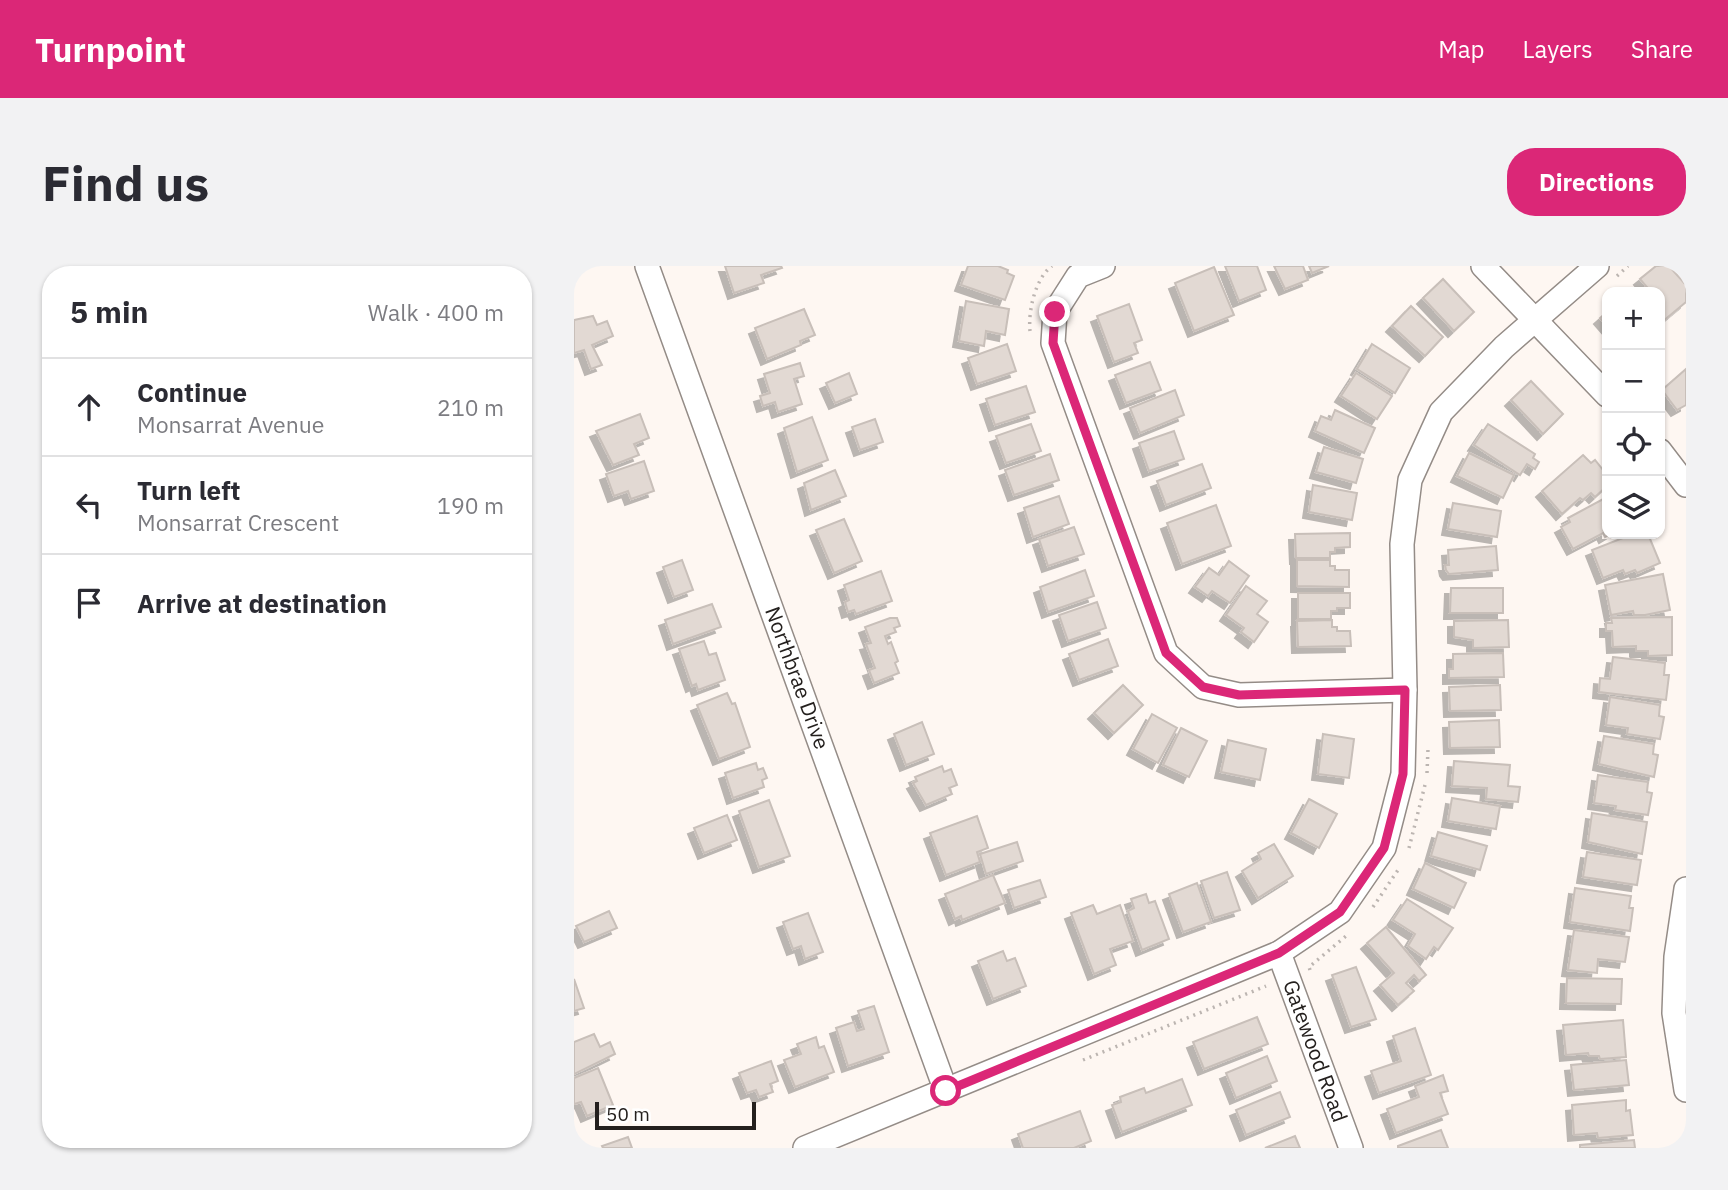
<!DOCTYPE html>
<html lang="en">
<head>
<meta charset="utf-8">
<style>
	:root { --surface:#fff; --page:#f2f2f3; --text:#2b2b33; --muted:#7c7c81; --line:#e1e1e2; --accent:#db2777 }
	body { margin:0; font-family:"IBM Plex Sans",sans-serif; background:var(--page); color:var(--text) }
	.controls { position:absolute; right:21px; top:21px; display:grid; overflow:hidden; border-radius:14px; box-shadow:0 2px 5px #0004 }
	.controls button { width:63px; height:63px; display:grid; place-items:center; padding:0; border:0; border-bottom:2px solid var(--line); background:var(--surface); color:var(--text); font:35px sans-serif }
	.scale { position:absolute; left:21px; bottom:18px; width:161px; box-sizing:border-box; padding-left:7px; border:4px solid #24201e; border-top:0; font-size:19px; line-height:24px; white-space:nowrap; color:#24201e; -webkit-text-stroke:5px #fff; paint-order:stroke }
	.stop { position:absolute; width:21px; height:21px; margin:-16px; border:5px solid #db2777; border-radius:50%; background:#fff }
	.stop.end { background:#db2777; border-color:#fff; box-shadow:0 2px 7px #0008 }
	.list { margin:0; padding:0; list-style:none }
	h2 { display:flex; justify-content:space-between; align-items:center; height:91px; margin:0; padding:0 28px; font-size:30px }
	h2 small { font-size:23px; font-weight:400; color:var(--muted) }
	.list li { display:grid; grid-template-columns:46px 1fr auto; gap:21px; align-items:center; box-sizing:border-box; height:98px; padding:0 28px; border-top:2px solid var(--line) }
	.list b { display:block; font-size:26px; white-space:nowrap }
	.list p { margin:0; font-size:23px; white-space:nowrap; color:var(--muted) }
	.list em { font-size:23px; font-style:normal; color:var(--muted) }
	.icon { flex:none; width:38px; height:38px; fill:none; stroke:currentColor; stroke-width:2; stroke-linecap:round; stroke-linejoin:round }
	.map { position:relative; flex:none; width:1112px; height:882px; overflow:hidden; border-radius:28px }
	header { display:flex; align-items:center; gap:42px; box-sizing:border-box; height:98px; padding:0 35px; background:var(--accent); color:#fff }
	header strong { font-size:33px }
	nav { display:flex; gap:38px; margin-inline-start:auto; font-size:24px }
	.intro { display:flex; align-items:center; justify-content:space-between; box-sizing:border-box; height:168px; padding:0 42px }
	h1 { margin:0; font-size:49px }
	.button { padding:18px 32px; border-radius:28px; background:var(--accent); color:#fff; font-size:24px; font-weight:700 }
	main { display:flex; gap:42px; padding:0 42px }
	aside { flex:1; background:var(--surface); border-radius:28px; box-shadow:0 2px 5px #0004 }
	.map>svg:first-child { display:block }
	.building { fill:#e2d9d3; stroke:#c8bfb9; stroke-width:2; filter:url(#shadow) }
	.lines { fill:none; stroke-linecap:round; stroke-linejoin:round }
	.street-casing { stroke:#948c87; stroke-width:26 }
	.path { stroke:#bcb5b1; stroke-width:3.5; stroke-dasharray:2 5; stroke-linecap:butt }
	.street { stroke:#fff; stroke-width:23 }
	.route { stroke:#db2777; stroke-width:9 }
	.labels { text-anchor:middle; stroke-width:5; stroke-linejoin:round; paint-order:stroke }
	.street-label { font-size:21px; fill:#24201e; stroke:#fff }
</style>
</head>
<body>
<header>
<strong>Turnpoint</strong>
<nav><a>Map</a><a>Layers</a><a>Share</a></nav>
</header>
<div class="intro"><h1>Find us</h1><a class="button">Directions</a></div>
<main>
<aside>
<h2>5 min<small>Walk · 400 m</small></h2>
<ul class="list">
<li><svg class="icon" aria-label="ahead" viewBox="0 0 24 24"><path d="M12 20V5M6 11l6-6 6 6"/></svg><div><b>Continue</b><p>Monsarrat Avenue</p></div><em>210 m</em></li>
<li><svg class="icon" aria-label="left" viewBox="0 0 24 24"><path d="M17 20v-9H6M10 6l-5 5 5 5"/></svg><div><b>Turn left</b><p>Monsarrat Crescent</p></div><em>190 m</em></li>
<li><svg class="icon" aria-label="arrive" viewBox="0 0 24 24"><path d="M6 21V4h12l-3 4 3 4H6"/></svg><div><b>Arrive at destination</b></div></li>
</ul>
</aside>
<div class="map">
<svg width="1112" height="882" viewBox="0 0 1112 882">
	<defs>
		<filter id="shadow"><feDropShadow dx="-6" dy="6" stdDeviation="0" flood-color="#0004"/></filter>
	</defs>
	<rect width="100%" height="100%" fill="#fef7f2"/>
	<g class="building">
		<polygon points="151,0 207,0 208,2 187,9 190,17 160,27"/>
		<polygon points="394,0 424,0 434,4 433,7 440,10 431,34 387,19"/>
		<polygon points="651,0 683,0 692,24 665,35"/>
		<polygon points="700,0 729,0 734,14 711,23"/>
		<polygon points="735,0 755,0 738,7"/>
		<polygon points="1082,0 1095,0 1112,19 1112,36 1088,56 1086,26 1077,26 1066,13"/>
		<polygon points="640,1 660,49 620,65 601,17"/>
		<polygon points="869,13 900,46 880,65 849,32"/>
		<polygon points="392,35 435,43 431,69 412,65 410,80 385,75"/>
		<polygon points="555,38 568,74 560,77 564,87 540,96 523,50"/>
		<polygon points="837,40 869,71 851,90 818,60"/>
		<polygon points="230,43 241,69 226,75 227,79 193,93 181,62"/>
		<polygon points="1033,46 1033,60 1026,52"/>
		<polygon points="19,50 23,59 33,55 39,70 18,79 28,99 17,103 10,84 0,87 0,54"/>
		<polygon points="433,78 442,105 403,118 394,92"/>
		<polygon points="798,78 836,102 821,127 783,103"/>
		<polygon points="576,96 587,124 552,137 541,109"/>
		<polygon points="226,97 230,110 220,113 228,138 204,146 201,136 189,140 186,130 196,127 190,108"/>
		<polygon points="1112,103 1112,139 1103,144 1088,124"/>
		<polygon points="275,107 283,128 261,137 252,117"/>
		<polygon points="782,107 818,130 803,153 767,130"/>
		<polygon points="957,115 989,148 969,168 937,134"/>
		<polygon points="452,120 461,146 421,159 412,133"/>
		<polygon points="601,124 610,149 566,167 556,142"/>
		<polygon points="761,144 801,162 790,187 741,165 747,150 757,154"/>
		<polygon points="66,148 75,172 60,178 65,189 39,199 22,165"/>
		<polygon points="238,151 254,194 223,206 210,162"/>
		<polygon points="301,153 309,176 286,184 278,161"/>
		<polygon points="457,158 467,185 432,197 422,170"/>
		<polygon points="914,158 961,188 959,192 965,196 961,203 953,198 946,209 900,179"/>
		<polygon points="600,165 610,193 575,205 565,177"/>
		<polygon points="750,181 789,193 782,217 742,206"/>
		<polygon points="895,187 940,209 929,232 883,210"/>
		<polygon points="476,188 485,214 440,229 431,204"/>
		<polygon points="1009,189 1017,197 1021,194 1033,209 1033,220 1021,231 1017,227 1009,234 1006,232 988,248 968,225"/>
		<polygon points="70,195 80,225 57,233 54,225 40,230 32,208"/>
		<polygon points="628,198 637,222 592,239 583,215"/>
		<polygon points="261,204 272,230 237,244 230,217"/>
		<polygon points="739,219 783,227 778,254 735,246"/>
		<polygon points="485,230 495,258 459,271 450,242"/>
		<polygon points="1033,231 1033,268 1036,268 1031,271 1029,267 999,283 987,261 996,256 994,252"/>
		<polygon points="879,237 927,245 923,271 874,263"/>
		<polygon points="642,239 657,280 608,298 593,257"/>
		<polygon points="270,253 288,295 260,307 242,264"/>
		<polygon points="500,261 510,288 474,300 465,273"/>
		<polygon points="776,267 776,281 761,282 761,286 756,286 756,292 722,292 721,268"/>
		<polygon points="1059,268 1074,268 1086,297 1063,307 1061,304 1051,308 1049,304 1029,312 1018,284"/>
		<polygon points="922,280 924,304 875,308 872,304 871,299 875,299 874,284"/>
		<polygon points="108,294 119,324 100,331 89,301"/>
		<polygon points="723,294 756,294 756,300 761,300 761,304 775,304 775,321 723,320"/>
		<polygon points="655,295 675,310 656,337 638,325 634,330 621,321 635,302 645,309"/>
		<polygon points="511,304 520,330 474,346 466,321"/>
		<polygon points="307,305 318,335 282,348 280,344 274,346 271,336 275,334 270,319"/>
		<polygon points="1089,308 1096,344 1071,349 1060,349 1059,345 1037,349 1031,319"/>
		<polygon points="672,320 693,335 683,348 694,356 680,376 667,366 670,362 652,349"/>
		<polygon points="877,322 929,322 929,347 876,347"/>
		<polygon points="724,327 776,327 776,342 763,342 763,345 757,345 757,353 724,353"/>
		<polygon points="523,336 532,362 494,375 485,349"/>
		<polygon points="138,338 147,361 99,378 91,354"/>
		<polygon points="1098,351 1098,389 1074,390 1074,385 1062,385 1062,380 1039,381 1038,365 1032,365 1032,357 1038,357 1037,352"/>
		<polygon points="316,352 323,352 326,360 320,362 322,366 311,370 314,378 317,376 324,395 321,397 325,407 300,417 295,404 301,402 292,378 297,377 291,361"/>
		<polygon points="758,354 758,361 763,361 763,365 776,365 777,380 724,381 723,355"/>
		<polygon points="934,354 935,381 899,382 899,374 880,371 880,355"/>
		<polygon points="534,373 544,400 505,414 495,388"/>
		<polygon points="130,375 135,389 142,387 151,414 124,424 122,418 118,420 105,383"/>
		<polygon points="929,387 930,411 875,412 875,403 879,403 879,388"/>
		<polygon points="1039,391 1091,397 1090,409 1095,409 1092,434 1025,426 1026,412 1036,413"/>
		<polygon points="549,419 569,439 540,467 520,447"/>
		<polygon points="926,419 927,444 876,445 875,421"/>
		<polygon points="153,427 158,438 161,437 176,481 145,493 123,439"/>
		<polygon points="1036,431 1086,439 1085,450 1090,451 1086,473 1053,468 1054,462 1032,459"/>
		<polygon points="578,448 603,462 584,497 559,483"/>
		<polygon points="925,454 926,481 876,482 875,456"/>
		<polygon points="348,456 360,488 332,499 320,468"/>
		<polygon points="607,462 633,475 615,511 589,499"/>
		<polygon points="749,468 780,473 775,512 744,508"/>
		<polygon points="1030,470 1080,478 1079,488 1084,489 1080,511 1025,498"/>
		<polygon points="654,474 692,483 686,514 647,506"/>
		<polygon points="880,495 936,499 934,520 946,521 944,536 912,533 913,522 878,520"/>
		<polygon points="182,497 184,504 189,502 193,512 188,514 190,521 159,532 151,507"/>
		<polygon points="368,500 370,506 377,503 383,519 375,522 378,528 352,539 339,517 343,515 341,511"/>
		<polygon points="1024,509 1074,516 1073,526 1078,527 1074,549 1041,544 1042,540 1020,537"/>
		<polygon points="878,532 926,540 922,563 874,555"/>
		<polygon points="735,533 763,548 745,582 717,567"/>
		<polygon points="195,534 216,590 185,601 165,545"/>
		<polygon points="1018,547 1073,556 1068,588 1014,576"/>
		<polygon points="153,549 163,574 130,587 120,562"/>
		<polygon points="403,550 414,582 403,586 406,596 372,609 356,567"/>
		<polygon points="864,566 913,580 906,604 857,590"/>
		<polygon points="443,576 449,595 412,608 406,588"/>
		<polygon points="700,578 719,610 684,632 668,605 687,593 684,587"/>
		<polygon points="1013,586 1067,594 1063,619 1009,611"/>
		<polygon points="851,597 892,617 880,642 839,623"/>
		<polygon points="653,606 666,644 640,652 627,615"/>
		<polygon points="419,609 431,637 388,654 387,650 381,653 371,628"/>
		<polygon points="466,614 472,631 440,642 434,624"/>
		<polygon points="623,617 637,656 609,666 595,628"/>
		<polygon points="1001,622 1057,630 1055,642 1059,642 1056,665 996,656"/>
		<polygon points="572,628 575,637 581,635 595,673 568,684 554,645 560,642 557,633"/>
		<polygon points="833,633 879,662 864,684 860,681 852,693 834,680 841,668 819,654"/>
		<polygon points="519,639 523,648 546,639 559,675 536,683 542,699 520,708 497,647"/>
		<polygon points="35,645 43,662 10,676 2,660"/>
		<polygon points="234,647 249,686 231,693 227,680 219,683 209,656"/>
		<polygon points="812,661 852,709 845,715 840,709 832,717 840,725 824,739 806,719 820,707 793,677"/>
		<polygon points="1000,664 1055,671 1051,696 1024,693 1023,707 994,704"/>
		<polygon points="429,685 433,695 441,692 452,720 419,733 404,695"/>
		<polygon points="782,701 802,753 777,761 758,709"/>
		<polygon points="993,712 1048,713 1047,738 992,737"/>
		<polygon points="0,713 10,742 0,745"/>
		<polygon points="300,740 315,786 274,800 262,762 280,756 283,765 290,763 284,745"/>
		<polygon points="683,751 694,778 630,803 619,776"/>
		<polygon points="1049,754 1052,791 1026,793 1025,790 1015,790 1014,787 992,789 989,759"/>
		<polygon points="841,762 857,809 805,827 797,805 827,795 819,770"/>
		<polygon points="20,768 26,781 36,776 41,788 0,808 0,776"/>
		<polygon points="242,771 245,782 250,780 260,806 221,821 210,794 227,788 223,778"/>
		<polygon points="693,790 703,815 662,832 652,807"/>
		<polygon points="1052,794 1055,819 1000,824 997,799"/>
		<polygon points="197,795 204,815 196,818 199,826 185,831 182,824 173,827 165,807"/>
		<polygon points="24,802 39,839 13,850 7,836 0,838 0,812"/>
		<polygon points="869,809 874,825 866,827 874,848 822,867 813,843 845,831 841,820"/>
		<polygon points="608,813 618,839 548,866 538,839 547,836 546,831 570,822 572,827"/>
		<polygon points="706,826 716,851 672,869 662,844"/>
		<polygon points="1052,834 1052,845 1056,844 1059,869 1024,872 1023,867 1000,869 998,839"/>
		<polygon points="506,845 517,875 500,882 449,882 444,868"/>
		<polygon points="867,864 874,882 824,882 824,880"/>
		<polygon points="721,870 726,882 691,882"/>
		<polygon points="54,871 58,882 29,882 28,880"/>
		<polygon points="1060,874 1061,882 1006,882 1006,879"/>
	</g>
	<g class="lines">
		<g class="street-casing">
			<g id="street">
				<polyline points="73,0 372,825"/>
				<polyline points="529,0 504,10 481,46 479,77 592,387 629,421 665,429 831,424"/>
				<polyline points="909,0 1033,129"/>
				<polyline points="1086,185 1112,219"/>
				<polyline points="1112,623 1102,691 1100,747 1112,824"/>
				<polyline points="705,687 777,882"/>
				<polyline points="231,882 705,687 766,646 810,582 829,508 831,424 828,278 836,214 867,146 930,81 1023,0"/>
			</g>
		</g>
		<g class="path">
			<polyline points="1043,10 1054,0"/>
			<path d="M456,65c-2,-19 5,-53 22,-65"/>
			<polyline points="853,507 854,483"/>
			<polyline points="835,582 852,515"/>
			<polyline points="799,641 824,604"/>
			<polyline points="736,704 735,701 772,670"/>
			<polyline points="509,794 692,720"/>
		</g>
		<use href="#street" class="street"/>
	</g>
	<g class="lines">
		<polyline class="route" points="372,825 705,687 766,646 810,582 829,508 831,424 665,429 629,421 592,387 479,77 481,46"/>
	</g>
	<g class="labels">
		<g class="street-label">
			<text transform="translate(223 412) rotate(70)" y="7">Northbrae Drive</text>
			<text transform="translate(741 785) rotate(70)" y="7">Gatewood Road</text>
		</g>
	</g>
</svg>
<div class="controls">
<button>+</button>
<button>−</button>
<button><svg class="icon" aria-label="locate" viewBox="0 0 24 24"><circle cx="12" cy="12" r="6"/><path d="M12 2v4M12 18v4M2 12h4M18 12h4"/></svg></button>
<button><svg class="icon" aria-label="layers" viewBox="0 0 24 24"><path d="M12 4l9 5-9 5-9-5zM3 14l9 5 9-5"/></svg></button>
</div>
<div class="scale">50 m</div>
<div class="stop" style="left:372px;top:825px"></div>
<div class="stop end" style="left:481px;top:46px"></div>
</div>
</main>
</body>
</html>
